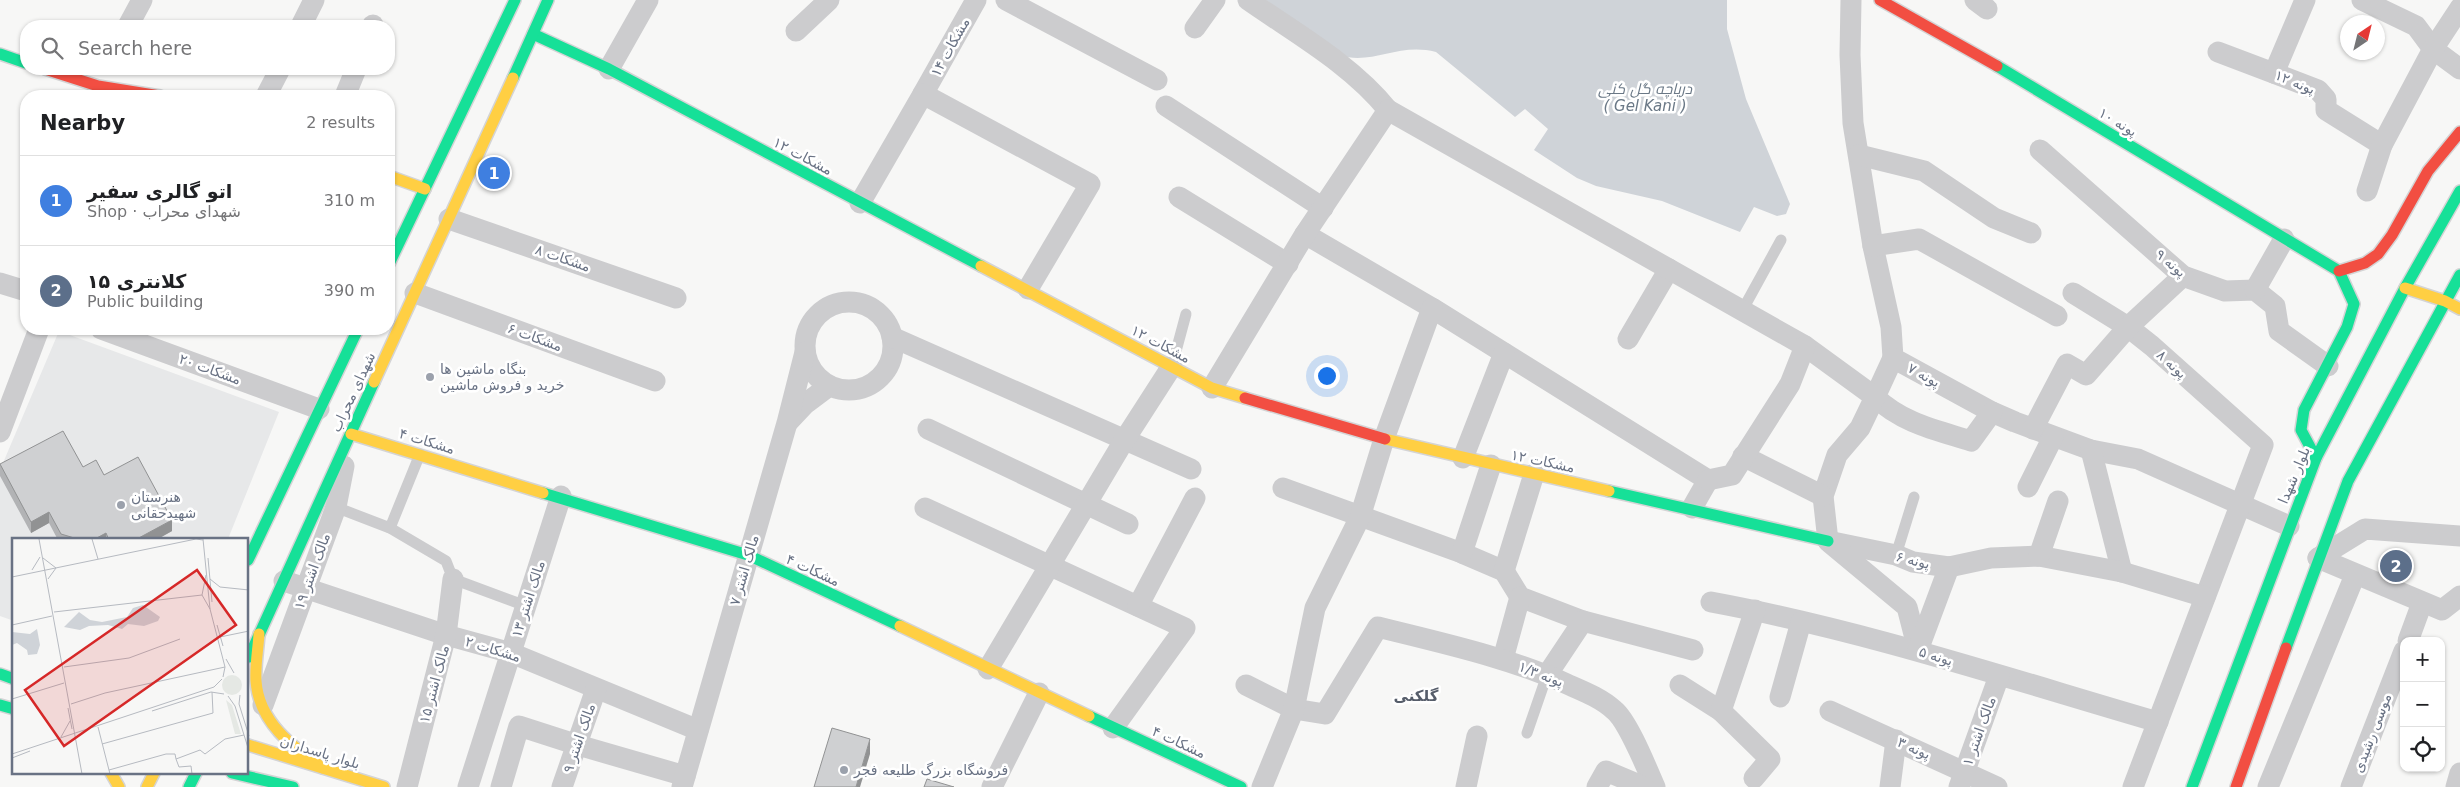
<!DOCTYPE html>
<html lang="en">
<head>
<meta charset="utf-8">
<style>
	:root { --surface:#fff; --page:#f2f2f2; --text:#202124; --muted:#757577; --line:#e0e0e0; --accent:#111827 }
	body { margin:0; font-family:"DejaVu Sans",Cairo,sans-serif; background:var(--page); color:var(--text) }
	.controls { position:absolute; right:15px; bottom:15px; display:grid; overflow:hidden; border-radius:10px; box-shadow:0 1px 4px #0004 }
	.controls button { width:45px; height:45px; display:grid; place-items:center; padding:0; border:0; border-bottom:1px solid var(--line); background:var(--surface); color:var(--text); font:25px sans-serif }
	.compass { position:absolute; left:2340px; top:15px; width:45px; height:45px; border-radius:50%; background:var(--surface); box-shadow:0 1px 4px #0004; rotate:35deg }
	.you { position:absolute; left:1326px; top:375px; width:18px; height:18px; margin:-12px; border:4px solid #fff; border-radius:50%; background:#1a73e8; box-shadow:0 0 0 8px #1a73e833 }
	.badge { display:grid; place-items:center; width:32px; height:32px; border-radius:50%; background:var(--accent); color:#fff; font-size:16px; font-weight:700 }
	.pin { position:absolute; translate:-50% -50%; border:2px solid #fff; box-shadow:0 1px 5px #0006 }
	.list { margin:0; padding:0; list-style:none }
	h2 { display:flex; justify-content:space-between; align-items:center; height:65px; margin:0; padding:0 20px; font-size:21px }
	h2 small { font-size:16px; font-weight:400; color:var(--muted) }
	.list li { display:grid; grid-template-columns:32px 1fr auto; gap:15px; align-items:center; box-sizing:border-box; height:90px; padding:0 20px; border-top:1px solid var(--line) }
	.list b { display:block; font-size:19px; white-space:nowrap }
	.list p { margin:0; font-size:16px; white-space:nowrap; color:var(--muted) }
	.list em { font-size:16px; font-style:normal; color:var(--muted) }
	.icon { flex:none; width:28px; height:28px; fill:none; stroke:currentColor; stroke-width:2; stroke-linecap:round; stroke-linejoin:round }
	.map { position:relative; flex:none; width:2460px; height:787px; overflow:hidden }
	.search { position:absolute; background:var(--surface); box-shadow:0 1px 4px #0004; left:20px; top:20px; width:375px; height:55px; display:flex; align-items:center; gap:12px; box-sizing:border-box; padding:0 18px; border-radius:20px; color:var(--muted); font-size:19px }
	.panel { position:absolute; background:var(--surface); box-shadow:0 1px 4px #0004; left:20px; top:90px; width:375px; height:245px; border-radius:20px }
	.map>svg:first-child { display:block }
	.built { fill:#e7e8e9 }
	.water { fill:#cfd3d8 }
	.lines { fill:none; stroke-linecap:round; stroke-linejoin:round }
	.fast-casing { stroke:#d4d4d5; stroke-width:14 }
	.slow-casing { stroke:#d4d4d5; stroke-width:14 }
	.jam-casing { stroke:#d4d4d5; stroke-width:14 }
	.lane { stroke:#ccccce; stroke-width:11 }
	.street { stroke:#ccccce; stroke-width:21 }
	.fast { stroke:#16e098; stroke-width:11 }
	.slow { stroke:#ffcf43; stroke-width:11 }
	.jam { stroke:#f24e42; stroke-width:11 }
	.wall { fill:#b2b3b5 }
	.shaded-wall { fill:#919293 }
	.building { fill:#cfd0d2; stroke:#919293 }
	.poi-dot { fill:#9ba1ac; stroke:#fff; stroke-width:2 }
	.labels { text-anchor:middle; stroke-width:5; stroke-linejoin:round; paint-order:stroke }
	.street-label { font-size:14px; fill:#697284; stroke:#fff }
	.poi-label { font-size:14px; fill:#697284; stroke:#fff; text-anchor:start }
	.water-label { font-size:15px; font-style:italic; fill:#6a7886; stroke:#fff }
	.neighbourhood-label { font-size:15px; font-weight:bold; fill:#565d6a; stroke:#fff }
	.inset-road { fill:none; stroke:#b6bac1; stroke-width:1 }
	.view { fill:#d62828; fill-opacity:0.15; stroke:#d62828; stroke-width:2.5 }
	.inset-edge { fill:none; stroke:#697284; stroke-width:2.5 }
</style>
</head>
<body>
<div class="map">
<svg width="2460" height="787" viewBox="0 0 2460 787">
	<rect width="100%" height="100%" fill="#f7f7f6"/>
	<polygon class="built" points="59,331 279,412 228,539 14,540 14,621 0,616 0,470"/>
	<path class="water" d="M1266,0h461v29l19,70 44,105 -4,10 -9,2 -23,-9 -14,25 -78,-31 -66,-15 -19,-8 -43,-28 14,-21 -23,-20 -10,8 -79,-65c-38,-10 -64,14 -97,3z"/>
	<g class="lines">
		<g class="fast-casing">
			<g id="fast">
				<polyline points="533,34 609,69 981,266"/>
				<polyline points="0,54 26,63"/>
				<polyline points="1997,66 2339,271 2354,304 2347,327 2304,410 2301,430 2316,458"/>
				<polyline points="513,78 548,0"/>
				<polyline points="389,264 515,0"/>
				<polyline points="1609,491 1828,541"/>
				<polyline points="543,493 748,555 900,626"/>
				<polyline points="248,560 358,329"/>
				<polyline points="2286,648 2348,481 2460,275"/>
				<polyline points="249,657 374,382"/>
				<polyline points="0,674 14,679"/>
				<polyline points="0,705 14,709"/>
				<polyline points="1089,716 1241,787"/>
				<polyline points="232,773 293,787"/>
				<polyline points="189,787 196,773"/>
				<polyline points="2192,787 2316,458 2405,288 2460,191"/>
			</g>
		</g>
		<g class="slow-casing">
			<g id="slow">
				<polyline points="389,176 425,189"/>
				<polyline points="981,266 1212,388 1245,398"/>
				<polyline points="2405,288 2445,301 2460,309"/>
				<polyline points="374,382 513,78"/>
				<polyline points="351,434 543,493"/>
				<polyline points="1385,439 1609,491"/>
				<polyline points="900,626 1089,716"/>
				<path d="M259,634c-1,16 -4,31 -3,47 3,41 36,66 67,87"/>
				<polyline points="248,745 384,787"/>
				<polyline points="111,773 119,787"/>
				<polyline points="147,787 154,773"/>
			</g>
		</g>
		<g class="jam-casing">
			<g id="jam">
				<polyline points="1880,0 1997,66"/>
				<polyline points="45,69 98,86 160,96"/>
				<polyline points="2339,271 2365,263 2378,254 2392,235 2428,171 2460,132"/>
				<polyline points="1245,398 1385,439"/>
				<polyline points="2236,787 2286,648"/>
			</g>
		</g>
		<g class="lane">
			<polyline points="1742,311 1781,240"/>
			<polyline points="1172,366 1186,314"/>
			<polyline points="333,506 390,528 446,561 453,579 526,606"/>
			<polyline points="390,528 420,454"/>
			<polyline points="1896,555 1914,497"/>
			<polyline points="1527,733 1547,675"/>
		</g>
		<g class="street">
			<polyline points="1006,0 1157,80"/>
			<path d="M1248,0c47,33 103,64 140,110"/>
			<polyline points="1851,0 1850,55 1853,123 1873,246 1891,327 1893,358 1992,412 2015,422 2091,450 2138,459 2289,526"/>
			<polyline points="1975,0 1987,9"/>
			<polyline points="2362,0 2416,26 2433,49 2460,69"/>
			<polyline points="128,26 142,0"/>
			<polyline points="301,26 314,0"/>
			<polyline points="372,26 373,25"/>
			<polyline points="1195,28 1215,0"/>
			<polyline points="796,31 829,0"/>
			<polyline points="2218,52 2318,90 2326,99 2326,110 2382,145"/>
			<polyline points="609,69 648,0"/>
			<polyline points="2274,73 2305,0"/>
			<polyline points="923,94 976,0"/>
			<polyline points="266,96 280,69"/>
			<polyline points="345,96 356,69"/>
			<polyline points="1166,106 1323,208"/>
			<polyline points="2040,150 2183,276 2225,291 2255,290 2275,306 2279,331 2328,366"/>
			<polyline points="1859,155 1924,171 1994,218 2031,233"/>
			<polyline points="2367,191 2382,145 2433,49 2460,8"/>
			<polyline points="1179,197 1288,264"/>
			<polyline points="860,203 923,94 1090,184 1028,289"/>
			<polyline points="449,219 676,298"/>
			<polyline points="1305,234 1432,308 1708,480 1692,508"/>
			<polyline points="1873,246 1919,239 2057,316"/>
			<polyline points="0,283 26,291"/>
			<polyline points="2255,290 2284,239"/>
			<polyline points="415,293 655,381"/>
			<polyline points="2073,293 2128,327 2152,346 2263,445 2133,787"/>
			<circle cx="849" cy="346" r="44"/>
			<polyline points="101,329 319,409"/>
			<polyline points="892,337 1191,469"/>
			<polyline points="1628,339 1669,269"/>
			<path d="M1893,358l-18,39c27,26 61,33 96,44l21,-29"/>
			<polyline points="1212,388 1305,234 1388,110 1805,346 1875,397 1860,428 1837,455 1823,496 1828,541"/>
			<polyline points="789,421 805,404 829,386"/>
			<polyline points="928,429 1128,524"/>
			<polyline points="2033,429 2067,364 2086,375 2128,327 2183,276"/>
			<polyline points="0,432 39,329"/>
			<polyline points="2091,450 2122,572"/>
			<polyline points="1743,456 1823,496"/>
			<polyline points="1463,458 1504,353"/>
			<polyline points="1708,480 1732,475 1790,384 1805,346"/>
			<polyline points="2028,487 2053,437"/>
			<polyline points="1283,488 1462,553 1504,571 1520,597 1583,621 1547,675"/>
			<polyline points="925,508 1185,628 1113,728"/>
			<polyline points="1828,541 1896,555 1913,562 1949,567 1991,558 2039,556 2122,572 2205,597"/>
			<polyline points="1830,543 1907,607 1918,650"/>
			<polyline points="1462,553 1491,465"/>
			<polyline points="2039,556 2058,501"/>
			<polyline points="2318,558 2442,610 2460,596"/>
			<polyline points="2318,558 2365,529 2460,536"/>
			<polyline points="1504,571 1534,474"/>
			<polyline points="284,581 446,635 511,653 698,730"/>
			<path d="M1711,602c152,28 299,77 447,120"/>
			<polyline points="1138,606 1195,498"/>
			<polyline points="1583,621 1693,650"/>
			<polyline points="2408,641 2422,603"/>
			<polyline points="1918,650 1949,567"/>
			<polyline points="1503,659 1520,597"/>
			<polyline points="988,669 1125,439 1172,366"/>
			<path d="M1246,685l48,24 31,5 53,-87c64,16 129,30 189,57 16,7 34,14 47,26 14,11 33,59 41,77"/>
			<polyline points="1680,685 1721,711 1770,759 1754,778"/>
			<polyline points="1780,697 1801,622"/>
			<polyline points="263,705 336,507 344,466"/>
			<polyline points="1721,711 1755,610"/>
			<polyline points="1830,711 1997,787"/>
			<polyline points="407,787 446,635 453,579"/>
			<polyline points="468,787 561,496"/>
			<polyline points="501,787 519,726 578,745 685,776"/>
			<polyline points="562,787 596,689"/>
			<polyline points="682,787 787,423 805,352"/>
			<polyline points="992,787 1039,693"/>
			<polyline points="1262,787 1294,709 1315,608 1360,517 1384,439 1432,308"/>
			<polyline points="1466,787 1477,736"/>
			<polyline points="1597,787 1606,771 1644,787"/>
			<polyline points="1890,787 1896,740"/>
			<polyline points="1959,787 1999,676"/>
			<polyline points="2268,787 2355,575"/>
			<polyline points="2351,787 2404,651"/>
			<polyline points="2456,787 2460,773"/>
		</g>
		<use href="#fast" class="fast"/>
		<use href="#slow" class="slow"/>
		<use href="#jam" class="jam"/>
	</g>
	<polygon class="wall" points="0,464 83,467 172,531 156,540 58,540 49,523 31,533 0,476"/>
	<g class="shaded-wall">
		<polygon points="49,512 49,523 31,533 31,522"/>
		<polygon points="172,520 172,531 156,540 135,540"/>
		<polygon points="106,533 106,540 93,540"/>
		<polygon points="870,739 870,754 860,787 856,787"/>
	</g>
	<g class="building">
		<polygon points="63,431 83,467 96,460 104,475 138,457 172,520 135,540 109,540 106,533 93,540 81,540 61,534 49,512 31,522 0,464"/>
		<polygon points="832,728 870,739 856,787 814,787"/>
		<polygon points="927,779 954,787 924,787"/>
	</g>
	<g class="poi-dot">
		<circle cx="430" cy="377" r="5"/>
		<circle cx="121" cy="505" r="5"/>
		<circle cx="844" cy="770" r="5"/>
	</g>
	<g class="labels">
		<g class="street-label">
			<text transform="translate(950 47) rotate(-61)" y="5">مشکات ۱۴</text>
			<text transform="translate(2295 82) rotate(22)" y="5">پونه ۱۲</text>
			<text transform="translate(2118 122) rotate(31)" y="5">پونه ۱۰</text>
			<text transform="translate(803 156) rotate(28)" y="5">مشکات ۱۲</text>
			<text transform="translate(563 258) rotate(19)" y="5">مشکات ۸</text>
			<text transform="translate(2171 263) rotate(40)" y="5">پونه ۹</text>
			<text transform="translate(535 337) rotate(20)" y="5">مشکات ۶</text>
			<text transform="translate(1161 344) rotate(28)" y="5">مشکات ۱۲</text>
			<text transform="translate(2172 364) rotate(42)" y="5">پونه ۸</text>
			<text transform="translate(210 369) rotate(20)" y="5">مشکات ۲۰</text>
			<text transform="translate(1924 375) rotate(29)" y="5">پونه ۷</text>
			<text transform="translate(353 392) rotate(-65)" y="5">شهدای محراب</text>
			<text transform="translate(427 441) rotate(17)" y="5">مشکات ۴</text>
			<text transform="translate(1543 461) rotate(12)" y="5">مشکات ۱۲</text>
			<text transform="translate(2294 475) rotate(-67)" y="5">بلوار شهدا</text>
			<text transform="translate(1913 560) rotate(14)" y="5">پونه ۶</text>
			<text transform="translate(744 570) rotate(-74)" y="5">مالک اشتر ۷</text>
			<text transform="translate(813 570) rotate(25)" y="5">مشکات ۴</text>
			<text transform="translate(312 571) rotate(-70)" y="5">مالک اشتر ۱۹</text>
			<text transform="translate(528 599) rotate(-72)" y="5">مالک اشتر ۱۳</text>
			<text transform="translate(493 649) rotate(17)" y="5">مشکات ۲</text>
			<text transform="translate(1936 656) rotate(17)" y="5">پونه ۵</text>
			<text transform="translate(1541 674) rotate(21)" y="5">پونه ۱/۳</text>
			<text transform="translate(434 684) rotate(-75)" y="5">مالک اشتر ۱۵</text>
			<text transform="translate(1979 731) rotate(-70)" y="5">مالک اشتر ۱</text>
			<text transform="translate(2372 733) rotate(-69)" y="5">موسی رشیدی</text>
			<text transform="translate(579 738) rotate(-71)" y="5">مالک اشتر ۹</text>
			<text transform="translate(1179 742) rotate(25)" y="5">مشکات ۴</text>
			<text transform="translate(1914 748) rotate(24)" y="5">پونه ۳</text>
			<text transform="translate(320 752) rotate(17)" y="5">بلوار پاسداران</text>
		</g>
		<g class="poi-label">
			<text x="440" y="374">بنگاه ماشین ها<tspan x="440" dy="16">خرید و فروش ماشین</tspan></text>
			<text x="131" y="502">هنرستان<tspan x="131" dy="16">شهیدحقانی</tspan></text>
			<text x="854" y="775">فروشگاه بزرگ طلیعه فجر</text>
		</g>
		<g class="water-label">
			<text x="1645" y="94">دریاچه گل کنی<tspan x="1645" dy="17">( Gel Kani )</tspan></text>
		</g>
		<g class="neighbourhood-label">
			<text x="1416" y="701">گلکنی</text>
		</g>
	</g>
	<g transform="translate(12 538)">
		<rect width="236" height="236" fill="#f7f7f6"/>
		<path d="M210 147a10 10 0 1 1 20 0a10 10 0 1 1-20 0ZM214,162l6,5 9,29h-6z" fill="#e5e8e4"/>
		<path d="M131,67l17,12 -2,4 -14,5 -16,-2 -6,5 -14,-4 -19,1 -9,4 -16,-3 15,-15 11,8 12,2 25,-5 6,-9zM25,91l3,16 -3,9 -9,1 -1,-5 -10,-7 -5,2v-13l18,2z" fill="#cfd3d8"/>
		<path class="inset-road" d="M27,1l43,235M80,1l6,20M191,1l7,70 15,58 -2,10M31,20l13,10 -8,11M196,20l4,44M20,32l8,-13M194,37l-4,20 8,14M0,39l184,-38 7,1M198,41l10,8 29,3M42,74l148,-17M0,87l40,-9M205,87l6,21M208,99l29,-6M214,121l8,14M52,129l65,-9 51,-19M228,157l-1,9 10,32M216,158l7,10 14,45M0,161l52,-16M59,166l34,-11 120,-26M56,170l4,21M140,173l59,-19 13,2M86,189l12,47M49,199l9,-16M90,206l111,-31 -1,-21M0,216l202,-67 8,-8M0,220l18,-7M97,232l57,-16h9l1,5M180,236l-1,-8 -12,1 -3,-8 24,-9 5,4 20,-15 19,-4"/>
		<path class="view" d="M185,32l39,55 -172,121 -39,-56z"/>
		<rect width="236" height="236" class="inset-edge"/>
	</g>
</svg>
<div class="controls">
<button>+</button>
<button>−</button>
<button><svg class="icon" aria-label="locate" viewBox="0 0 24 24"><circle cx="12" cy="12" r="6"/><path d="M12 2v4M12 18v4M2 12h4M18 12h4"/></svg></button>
</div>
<svg class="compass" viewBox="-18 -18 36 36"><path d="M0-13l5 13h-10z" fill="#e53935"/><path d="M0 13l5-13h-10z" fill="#757577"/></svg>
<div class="you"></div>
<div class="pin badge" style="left:494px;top:173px;background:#3f7fe0">1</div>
<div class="pin badge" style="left:2396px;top:566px;background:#5c6f8a">2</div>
<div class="search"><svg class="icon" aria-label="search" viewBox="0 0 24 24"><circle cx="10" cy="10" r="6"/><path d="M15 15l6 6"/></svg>Search here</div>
<section class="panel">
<h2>Nearby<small>2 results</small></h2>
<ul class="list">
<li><span class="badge" style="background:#3f7fe0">1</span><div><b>اتو گالری سفیر</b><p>Shop · شهدای محراب</p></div><em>310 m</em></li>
<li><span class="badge" style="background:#5c6f8a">2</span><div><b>کلانتری ۱۵</b><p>Public building</p></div><em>390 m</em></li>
</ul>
</section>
</div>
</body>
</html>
